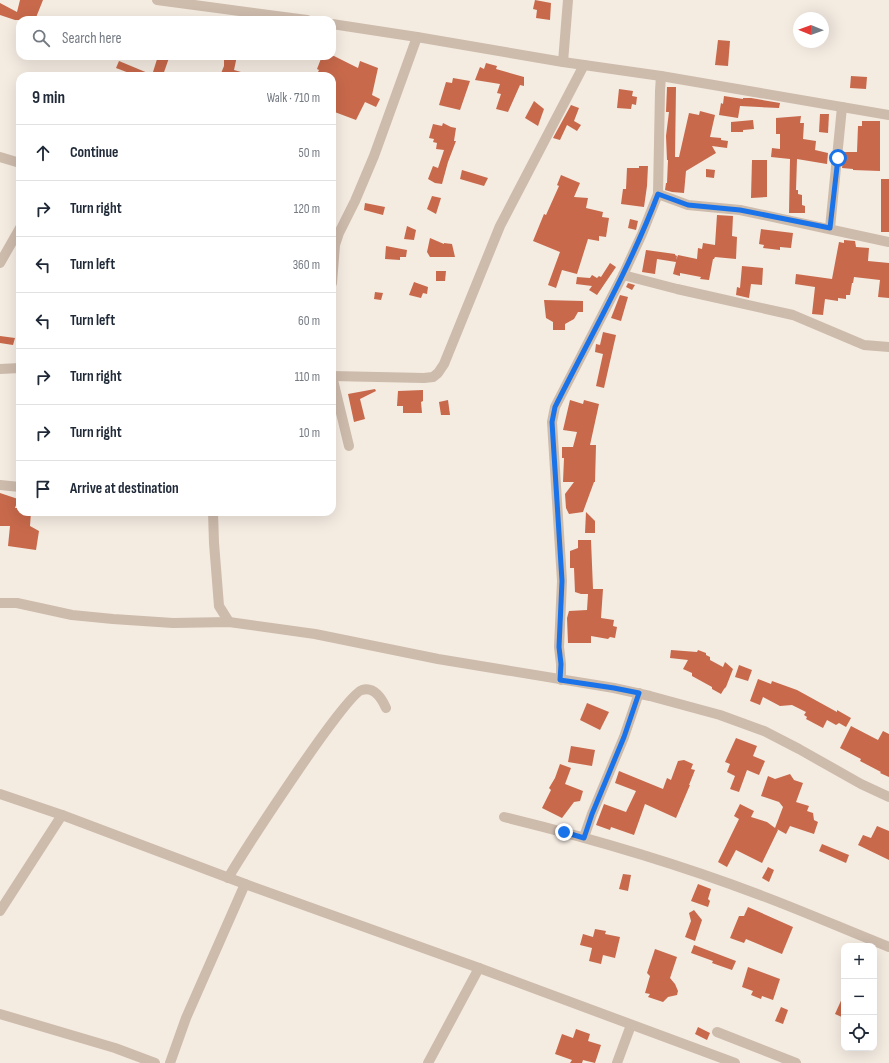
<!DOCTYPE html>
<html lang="en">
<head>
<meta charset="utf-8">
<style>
	:root { --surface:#fff; --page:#f2f2f3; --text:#1f2937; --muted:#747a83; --line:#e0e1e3 }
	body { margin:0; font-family:"Sofia Sans Condensed",sans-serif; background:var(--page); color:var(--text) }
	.controls { position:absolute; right:12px; bottom:12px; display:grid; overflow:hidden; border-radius:8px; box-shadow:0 4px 16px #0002 }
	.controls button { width:36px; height:36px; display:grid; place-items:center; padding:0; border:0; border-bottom:1px solid var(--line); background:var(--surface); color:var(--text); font:20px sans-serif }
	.compass { position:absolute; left:793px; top:12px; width:36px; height:36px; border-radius:50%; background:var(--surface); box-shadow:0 4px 16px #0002; rotate:271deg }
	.stop { position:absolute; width:12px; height:12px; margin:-9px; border:3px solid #1a73e8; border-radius:50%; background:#fff }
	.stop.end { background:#1a73e8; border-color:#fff; box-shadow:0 1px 4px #0008 }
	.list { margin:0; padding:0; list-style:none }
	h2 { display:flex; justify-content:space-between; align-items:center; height:52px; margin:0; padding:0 16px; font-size:17px }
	h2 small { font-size:13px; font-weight:400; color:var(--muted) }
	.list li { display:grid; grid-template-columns:26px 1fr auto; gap:12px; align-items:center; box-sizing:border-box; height:56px; padding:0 16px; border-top:1px solid var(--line) }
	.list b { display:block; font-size:15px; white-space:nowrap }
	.list em { font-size:13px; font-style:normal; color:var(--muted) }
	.icon { flex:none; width:22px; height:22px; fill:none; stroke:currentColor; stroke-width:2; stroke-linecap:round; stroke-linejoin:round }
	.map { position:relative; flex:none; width:889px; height:1063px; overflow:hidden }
	.search { position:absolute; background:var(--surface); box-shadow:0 4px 16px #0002; left:16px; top:16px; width:320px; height:44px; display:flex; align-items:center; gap:10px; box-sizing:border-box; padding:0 14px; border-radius:12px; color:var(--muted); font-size:15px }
	.panel { position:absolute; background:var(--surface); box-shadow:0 4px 16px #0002; left:16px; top:72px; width:320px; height:444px; border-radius:12px }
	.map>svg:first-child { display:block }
	.building { fill:#c8694b }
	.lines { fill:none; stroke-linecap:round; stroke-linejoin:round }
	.minor { stroke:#cdbbac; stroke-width:10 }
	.route { stroke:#1a73e8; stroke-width:5 }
</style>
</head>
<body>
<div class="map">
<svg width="889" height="1063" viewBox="0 0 889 1063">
	<rect width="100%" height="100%" fill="#f4ebe1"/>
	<g class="building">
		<polygon points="20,0 43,0 35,20 15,20 0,15 0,3 17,12"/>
		<polygon points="535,0 551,3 550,20 536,18 537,10 533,9"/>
		<polygon points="718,40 730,41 728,66 715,65"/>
		<polygon points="158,56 169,58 163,75 153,72"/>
		<polygon points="224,56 237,56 234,70 248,74 248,76 220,76 224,66"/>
		<polygon points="322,56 334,56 358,68 360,61 378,68 372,95 380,99 376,107 365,102 356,120 332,111 332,76 316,76 319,70 317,69"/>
		<polygon points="119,61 155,76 137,76 116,68"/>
		<polygon points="486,63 497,66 496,69 524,77 524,86 520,85 508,112 496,109 501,94 497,93 500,84 475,80 480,67 484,69"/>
		<polygon points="851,76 867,77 866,89 850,88"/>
		<polygon points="453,78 470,81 460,110 439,105 446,82 452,83"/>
		<polygon points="667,87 676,87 675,157 679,157 689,113 699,115 700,111 715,115 710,137 721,138 721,140 728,141 727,148 712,146 716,153 686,171 684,193 672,192 665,190 666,183 667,183 668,160 667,160 666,136 669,112 666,112"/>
		<polygon points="619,89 633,91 632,96 637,97 636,105 632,104 631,109 617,108"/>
		<polygon points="724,96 743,99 743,98 751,98 780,103 779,108 740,106 738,118 719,115 721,103 723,104"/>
		<polygon points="534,101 544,109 538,126 525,118"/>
		<polygon points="571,105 579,108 574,121 581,125 577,131 567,125 560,140 553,138"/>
		<polygon points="820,114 829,114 828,133 819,132"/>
		<polygon points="801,116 800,123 804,123 803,139 816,141 815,150 828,153 827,164 797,159 796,190 798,190 798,194 802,195 802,205 805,206 805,213 789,213 790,159 771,157 772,148 780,149 780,134 776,134 776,118"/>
		<polygon points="753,120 754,129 743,130 743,132 731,132 731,122"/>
		<polygon points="862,121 880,121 880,171 853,170 853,169 842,168 844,152 857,152 858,126 862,126"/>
		<polygon points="443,123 451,127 456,128 454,141 456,141 448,162 442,184 435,183 428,179 433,166 438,168 444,150 436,149 437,143 433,142 434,139 429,138 433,124 442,126"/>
		<polygon points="752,160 767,160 767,197 751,198"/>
		<polygon points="639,166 648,166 647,186 644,207 621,204 623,189 626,189 627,168 639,168"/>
		<polygon points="706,169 715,170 714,178 706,177"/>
		<polygon points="462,170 488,178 484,186 460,179"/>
		<polygon points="561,175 580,183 574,197 588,198 586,208 603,212 602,217 609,218 606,237 599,236 599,241 588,239 577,274 562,270 556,288 548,285 560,252 533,241 544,214 546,215 559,186 557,185"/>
		<rect x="881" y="179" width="8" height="53"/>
		<polygon points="432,196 441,198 436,214 427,209"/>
		<polygon points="365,203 385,207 383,215 364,210"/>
		<polygon points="717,215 733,216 732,236 737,237 736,259 715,257 714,259 713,259 709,280 700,279 701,277 680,273 680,276 673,274 676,262 657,259 655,274 642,272 646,250 675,254 675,255 677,256 676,260 678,255 697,259 698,248 702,249 703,243 715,245"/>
		<polygon points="630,219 638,221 636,230 628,228"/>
		<polygon points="407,226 416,230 414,240 404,239"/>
		<polygon points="761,229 793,233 791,248 780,247 780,250 763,248 764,245 759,244"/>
		<polygon points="430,238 444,244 444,243 452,244 455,257 430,257 427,252"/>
		<polygon points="844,240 855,241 856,247 869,248 868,261 889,263 889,298 878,297 880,280 854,277 853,283 852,283 850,295 846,295 846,299 838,298 838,301 825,299 823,315 812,314 815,287 795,284 796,274 832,279 839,242 844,243"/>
		<polygon points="386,246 407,250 406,257 400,257 400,260 385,259"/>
		<polygon points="610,263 616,267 597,295 589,290 592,286 576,284 577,277 590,278 592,275 597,278 599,276 601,277"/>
		<polygon points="742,266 763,268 762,285 751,284 749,298 736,295 737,287 740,288"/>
		<polygon points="436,271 446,271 445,281 436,281"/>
		<polygon points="414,282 428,287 427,294 423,293 421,298 409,295"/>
		<polygon points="628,283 635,285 632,290 626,287"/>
		<polygon points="375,292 383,293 381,300 374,299"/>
		<polygon points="620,295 628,297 621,321 611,318"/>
		<polygon points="544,300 583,301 583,312 578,312 574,319 565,324 565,330 553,330 553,322 546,318"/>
		<polygon points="603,332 616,335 604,388 596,386 603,354 595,352 596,344 600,345"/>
		<polygon points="0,336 15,338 13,345 0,343"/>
		<polygon points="375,389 376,391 360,399 365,419 354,422 348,394"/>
		<polygon points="423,390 423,401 421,402 422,413 403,413 403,406 397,406 398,391"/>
		<polygon points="448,400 450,415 441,415 439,402"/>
		<polygon points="570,400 583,404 584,400 599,404 590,445 596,445 595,482 594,482 583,512 569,514 566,508 565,494 574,482 563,482 564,458 562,458 562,447 573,447 577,432 563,430"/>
		<polygon points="0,493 18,499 15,508 20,508 20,512 31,512 30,526 39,531 36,550 8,546 10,526 0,526"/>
		<polygon points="586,512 595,521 595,533 585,533"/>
		<polygon points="578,540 591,540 593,589 603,589 601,618 614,620 613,626 617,627 615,638 610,637 608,639 591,636 591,643 568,643 567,618 569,611 587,610 588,594 581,594 575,592 574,568 570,568 570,551 578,548"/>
		<polygon points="671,650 697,652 698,650 706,653 706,655 710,657 710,660 723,667 725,662 733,669 726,687 724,689 721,694 712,689 712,687 692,676 692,673 683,669 688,660 670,658"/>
		<polygon points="739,665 752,670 748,681 735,677"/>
		<polygon points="758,679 771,684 772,681 797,690 837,712 837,710 851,718 846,727 839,723 836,725 827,720 823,728 806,719 807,717 804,715 806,712 792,705 780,706 763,697 760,705 750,701"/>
		<polygon points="587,703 609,712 600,730 580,720"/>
		<polygon points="851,726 878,740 883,731 889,734 889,777 880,773 881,772 860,761 861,759 840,748"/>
		<polygon points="736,738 757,746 753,756 765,761 759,775 747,770 739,792 730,789 735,776 727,772 730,764 725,762"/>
		<polygon points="571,746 595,750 592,766 568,762"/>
		<polygon points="684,760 693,764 691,769 695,770 689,785 690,785 676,818 645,804 634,835 611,827 610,830 596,825 604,804 626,812 636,791 615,783 619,771 663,789 667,778 671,780 678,761"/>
		<polygon points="560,764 571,768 565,784 583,791 580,801 574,802 562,818 542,808 551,790 549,788 555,778"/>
		<polygon points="790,774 794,780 803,783 796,802 809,806 807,811 813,813 814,820 818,822 814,834 790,826 786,834 777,829 778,830 762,863 736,850 727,867 718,862 739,819 734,816 740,804 754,811 751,817 767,822 775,828 783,807 779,802 761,796 768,776 775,779"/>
		<polygon points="877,826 889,831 889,860 858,845 863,835 871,838"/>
		<polygon points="822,844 849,855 846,863 819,851"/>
		<polygon points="768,867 774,870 769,882 762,878"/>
		<polygon points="623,874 631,875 628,891 619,889"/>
		<polygon points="698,884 711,889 708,899 710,901 708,907 691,901"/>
		<polygon points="748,907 793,927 782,954 746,939 744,943 730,938 739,916 744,916"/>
		<polygon points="694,910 702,920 695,941 685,937 691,921 689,913"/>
		<polygon points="595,929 606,931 605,934 620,937 615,958 603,955 601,964 589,961 592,948 580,945 583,934 593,937"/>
		<polygon points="694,945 736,961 732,970 712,963 713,961 691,953"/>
		<polygon points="655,949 677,957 670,978 675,984 678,991 677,995 668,997 663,1002 648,997 650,994 645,993 650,976 647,973"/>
		<polygon points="748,967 780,979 773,1000 762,996 761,999 751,995 753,991 742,987"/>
		<polygon points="844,994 844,1018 835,1014"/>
		<polygon points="781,1007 788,1010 783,1024 775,1021"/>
		<polygon points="698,1027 710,1033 707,1040 695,1034"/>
		<polygon points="576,1029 590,1034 588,1041 601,1045 595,1063 583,1060 582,1063 570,1063 572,1060 555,1054 562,1034 573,1038"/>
	</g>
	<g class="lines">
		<g class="minor">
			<polyline points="157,0 307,20"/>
			<polyline points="332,24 417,37 563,62 661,76 889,115"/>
			<polyline points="563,62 568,0"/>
			<polyline points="0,157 20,163"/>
			<polyline points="658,194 688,205 740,210 889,242"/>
			<polyline points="830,228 842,107"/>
			<polyline points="0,263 20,228"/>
			<polyline points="623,275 677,289 793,315 864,345 889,347"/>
			<polyline points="332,283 335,245 339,233 355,201 374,156 417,37"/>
			<polyline points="0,369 20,368"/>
			<polyline points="332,376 424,378 433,377 438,373 444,364 500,226 584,65"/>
			<polyline points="332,376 349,446"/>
			<polyline points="0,485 20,487"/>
			<polyline points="213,512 214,543 219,606 229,622"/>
			<polyline points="0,603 17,603 72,615 113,619 173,623 229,622 315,634 438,659 614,688 650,696 720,715 764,731 799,749 861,784 889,797"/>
			<polyline points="561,680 561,664 559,647 562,581 552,422 555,407 623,275 642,234 658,194 660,91 661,76"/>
			<polyline points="0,794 62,815 245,884 186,1018 170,1063"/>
			<path d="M504,817c86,21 172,46 256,78 43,16 86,35 129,52"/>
			<polyline points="584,837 592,814 624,737 639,693"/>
			<path d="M228,878c15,-25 117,-184 134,-188 12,-4 20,9 24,18"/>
			<polyline points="245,884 479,968 735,1063"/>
			<polyline points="0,911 62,815"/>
			<polyline points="0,1014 115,1048 155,1063"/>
			<polyline points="717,1032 796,1063"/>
			<polyline points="428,1063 479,968"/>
			<polyline points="617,1063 631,1025"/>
		</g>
	</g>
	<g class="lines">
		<path class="route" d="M564,832l20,6 8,-24 32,-77 15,-44 -25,-5 -54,-8 1,-16 -2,-17 3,-66 -10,-159 3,-15c35,-70 75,-139 103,-213l30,11 52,5 90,18 8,-70"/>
	</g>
</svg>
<div class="controls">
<button>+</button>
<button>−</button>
<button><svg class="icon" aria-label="locate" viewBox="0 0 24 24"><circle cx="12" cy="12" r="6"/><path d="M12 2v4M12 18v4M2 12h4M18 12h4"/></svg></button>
</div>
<svg class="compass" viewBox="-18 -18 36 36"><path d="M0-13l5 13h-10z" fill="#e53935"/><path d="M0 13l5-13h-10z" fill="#747a83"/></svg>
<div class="stop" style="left:838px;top:158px"></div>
<div class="stop end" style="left:564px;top:832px"></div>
<div class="search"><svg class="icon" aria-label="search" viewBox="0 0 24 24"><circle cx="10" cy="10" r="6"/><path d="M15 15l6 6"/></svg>Search here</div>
<section class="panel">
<h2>9 min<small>Walk · 710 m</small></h2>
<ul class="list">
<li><svg class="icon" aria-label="ahead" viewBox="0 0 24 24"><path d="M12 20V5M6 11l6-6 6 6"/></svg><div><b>Continue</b></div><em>50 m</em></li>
<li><svg class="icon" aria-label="right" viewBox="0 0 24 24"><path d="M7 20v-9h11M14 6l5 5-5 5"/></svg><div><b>Turn right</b></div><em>120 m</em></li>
<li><svg class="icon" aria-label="left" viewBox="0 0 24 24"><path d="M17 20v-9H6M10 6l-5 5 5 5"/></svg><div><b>Turn left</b></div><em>360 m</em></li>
<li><svg class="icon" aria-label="left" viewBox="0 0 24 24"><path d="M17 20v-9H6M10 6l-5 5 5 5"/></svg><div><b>Turn left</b></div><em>60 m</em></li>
<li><svg class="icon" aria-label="right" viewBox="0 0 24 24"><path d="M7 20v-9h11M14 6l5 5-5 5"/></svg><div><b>Turn right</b></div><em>110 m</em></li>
<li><svg class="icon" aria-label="right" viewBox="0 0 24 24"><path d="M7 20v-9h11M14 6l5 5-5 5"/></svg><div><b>Turn right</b></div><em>10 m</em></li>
<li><svg class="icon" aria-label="arrive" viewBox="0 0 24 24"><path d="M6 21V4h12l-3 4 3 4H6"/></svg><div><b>Arrive at destination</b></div></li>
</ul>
</section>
</div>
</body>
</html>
